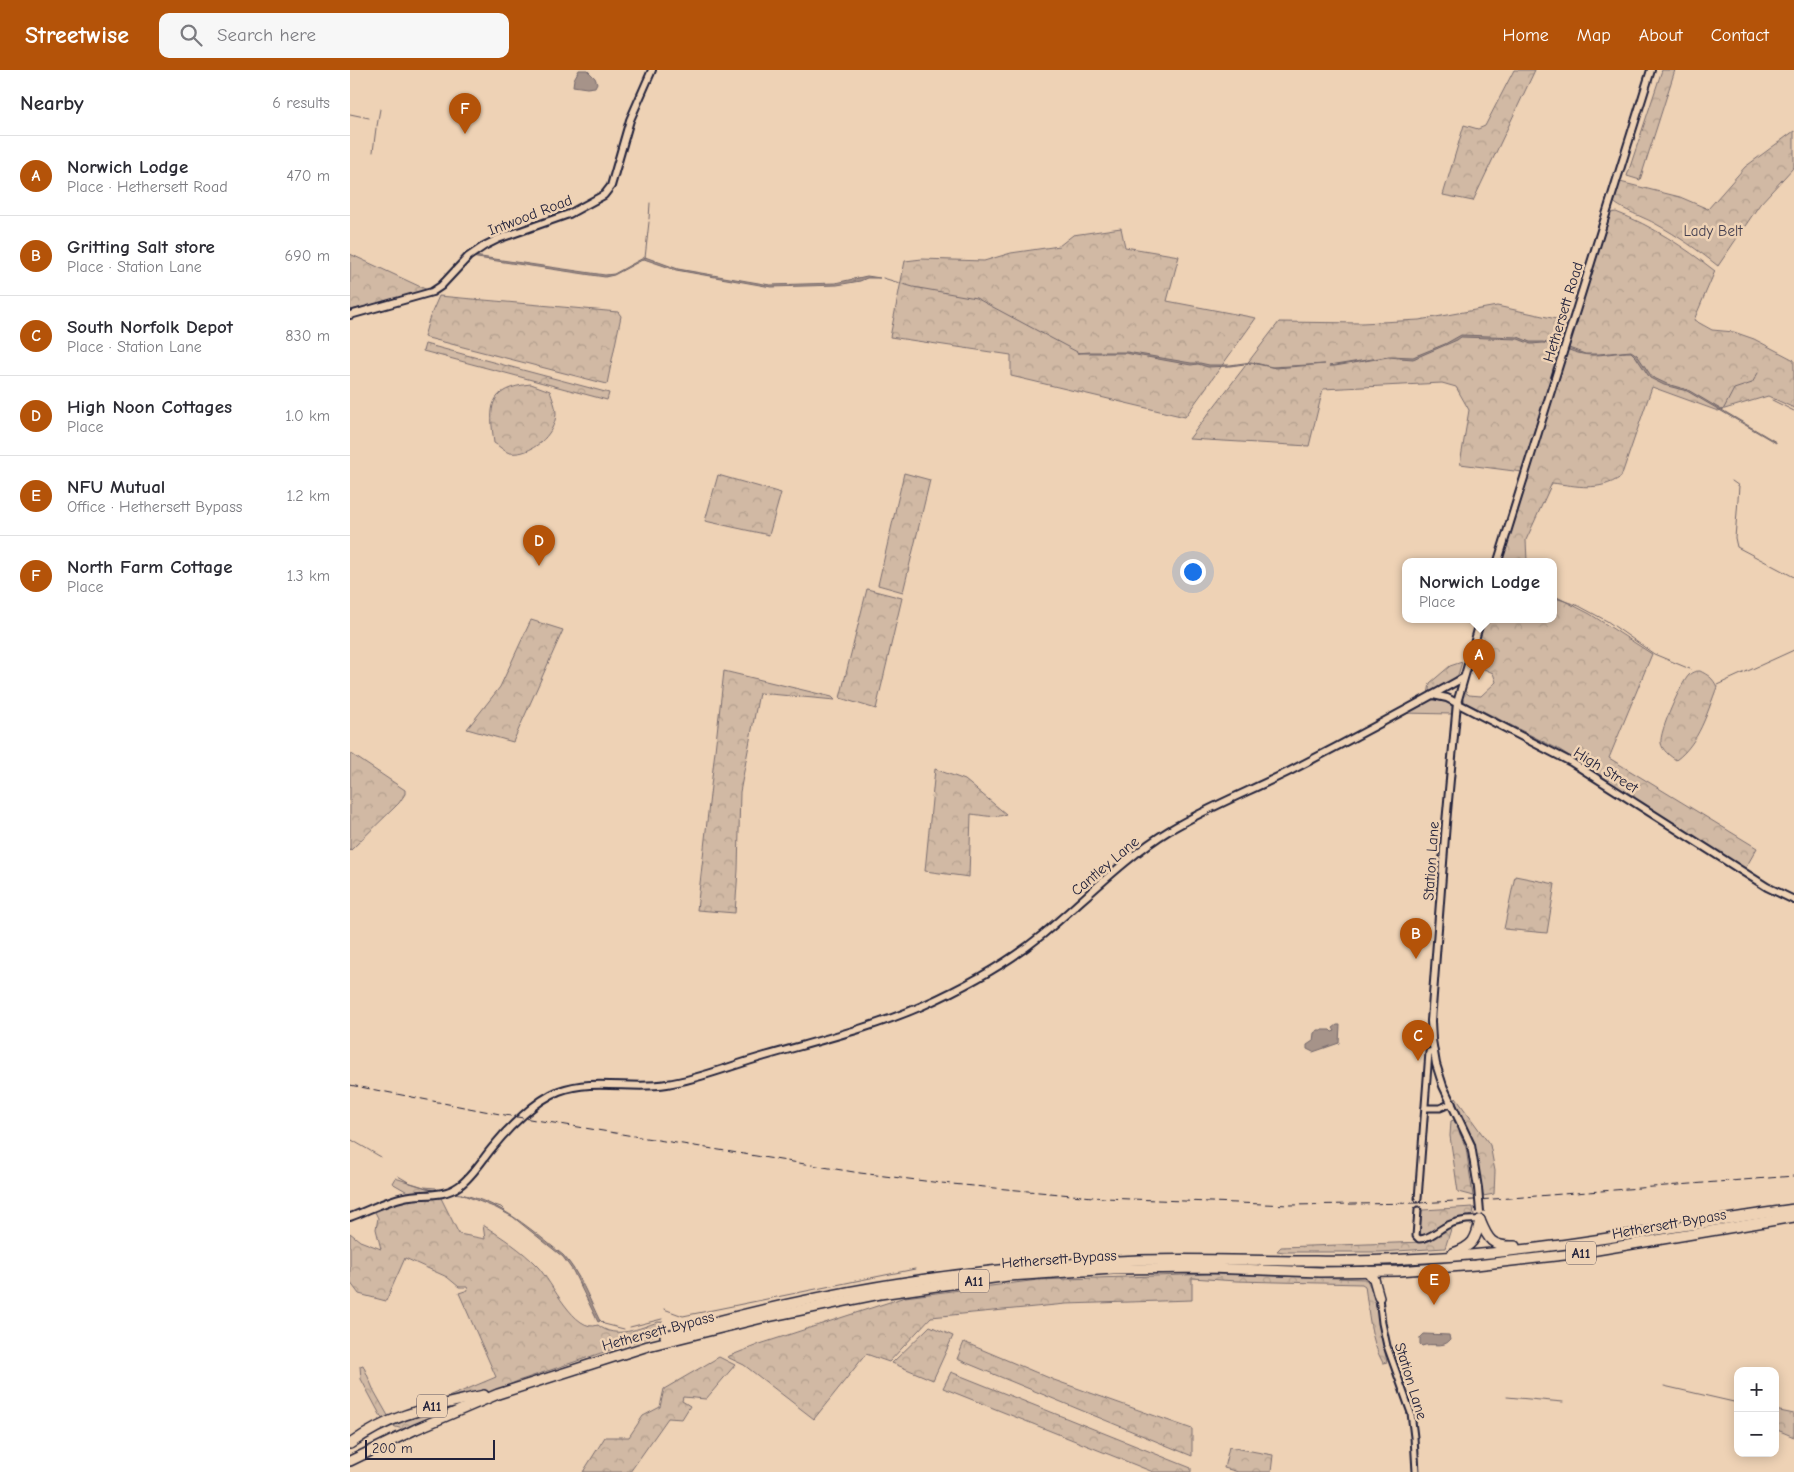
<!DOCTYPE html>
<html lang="en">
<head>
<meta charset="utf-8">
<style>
	:root { --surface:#fff; --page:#f7f7f7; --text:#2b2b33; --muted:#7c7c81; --line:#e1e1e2; --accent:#b45309 }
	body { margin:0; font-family:"Comic Neue",sans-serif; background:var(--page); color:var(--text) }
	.controls { position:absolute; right:15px; bottom:15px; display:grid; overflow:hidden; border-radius:10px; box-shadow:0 2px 12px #0003 }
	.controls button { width:45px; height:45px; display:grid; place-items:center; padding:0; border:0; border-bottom:1px solid var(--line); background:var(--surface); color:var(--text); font:25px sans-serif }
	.scale { position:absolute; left:15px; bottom:12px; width:130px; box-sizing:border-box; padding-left:5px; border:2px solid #22223b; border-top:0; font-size:14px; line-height:18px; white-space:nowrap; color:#22223b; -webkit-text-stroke:4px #eed2b5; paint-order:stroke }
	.you { position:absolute; left:842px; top:501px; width:18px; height:18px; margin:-12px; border:4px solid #fff; border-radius:50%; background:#1a73e8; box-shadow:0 0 0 8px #1a73e833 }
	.badge { display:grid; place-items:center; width:32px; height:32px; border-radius:50%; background:var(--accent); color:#fff; font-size:16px; font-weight:700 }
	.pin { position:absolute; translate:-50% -41px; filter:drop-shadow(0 1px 2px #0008) }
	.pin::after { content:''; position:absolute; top:26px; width:18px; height:15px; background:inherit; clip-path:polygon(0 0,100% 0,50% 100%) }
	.popup { position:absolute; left:1052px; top:488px; width:155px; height:65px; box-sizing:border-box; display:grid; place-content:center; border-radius:10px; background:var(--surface); filter:drop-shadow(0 1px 4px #0005); font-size:16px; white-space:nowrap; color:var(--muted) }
	.popup b { font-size:19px; color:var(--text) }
	.popup::after { content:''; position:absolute; left:50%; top:100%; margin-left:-10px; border:10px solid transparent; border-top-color:var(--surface) }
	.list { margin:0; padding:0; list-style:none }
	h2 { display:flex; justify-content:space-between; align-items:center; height:65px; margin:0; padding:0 20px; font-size:21px }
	h2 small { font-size:16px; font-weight:400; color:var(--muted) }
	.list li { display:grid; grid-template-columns:32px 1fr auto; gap:15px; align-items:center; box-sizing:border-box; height:80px; padding:0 20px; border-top:1px solid var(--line) }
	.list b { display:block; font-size:19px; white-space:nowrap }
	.list p { margin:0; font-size:16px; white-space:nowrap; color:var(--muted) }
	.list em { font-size:16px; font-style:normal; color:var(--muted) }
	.icon { flex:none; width:28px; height:28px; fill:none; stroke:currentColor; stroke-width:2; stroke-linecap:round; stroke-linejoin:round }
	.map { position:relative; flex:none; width:1444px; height:1402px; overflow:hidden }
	header { display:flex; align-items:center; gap:30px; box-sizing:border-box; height:70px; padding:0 25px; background:var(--accent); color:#fff }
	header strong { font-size:24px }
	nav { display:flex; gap:28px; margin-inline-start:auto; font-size:18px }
	.search { width:350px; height:45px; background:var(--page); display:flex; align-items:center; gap:12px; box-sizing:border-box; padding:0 18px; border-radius:10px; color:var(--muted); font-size:19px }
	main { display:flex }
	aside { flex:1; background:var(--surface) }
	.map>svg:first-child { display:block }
	.grass { fill:#d1b9a4; stroke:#7a6e70 }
	.forest { fill:url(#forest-crowns); stroke:#7a6e70 }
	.water { fill:#a69389; stroke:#71666a }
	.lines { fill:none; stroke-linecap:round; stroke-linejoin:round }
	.stream { stroke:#71666a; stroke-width:1 }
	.minor-casing { stroke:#22223b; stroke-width:9 }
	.tertiary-casing { stroke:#22223b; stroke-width:10 }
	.trunk-casing { stroke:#22223b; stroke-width:12 }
	.minor { stroke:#eed2b5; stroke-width:5 }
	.tertiary { stroke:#eed2b5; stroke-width:6 }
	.trunk { stroke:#eed2b5; stroke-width:9 }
	.rail { stroke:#22223b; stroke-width:1; stroke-dasharray:8 4; stroke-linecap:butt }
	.tertiary-bridge-casing { stroke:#22223b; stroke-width:10; stroke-linecap:butt }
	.tertiary-bridge { stroke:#eed2b5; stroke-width:6 }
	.labels { text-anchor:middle; stroke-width:5; stroke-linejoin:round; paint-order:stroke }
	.shield { fill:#eed2b5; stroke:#5f5760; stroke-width:1 }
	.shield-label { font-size:14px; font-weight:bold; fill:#22223b }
	.street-label { font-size:15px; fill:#22223b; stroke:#eed2b5 }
	.park-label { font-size:15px; fill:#454050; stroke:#eed2b5 }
</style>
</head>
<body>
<header>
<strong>Streetwise</strong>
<div class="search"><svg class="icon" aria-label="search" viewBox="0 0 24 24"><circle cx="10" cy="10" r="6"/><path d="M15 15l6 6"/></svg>Search here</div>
<nav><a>Home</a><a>Map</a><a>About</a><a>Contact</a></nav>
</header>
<main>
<aside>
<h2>Nearby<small>6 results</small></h2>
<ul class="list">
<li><span class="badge">A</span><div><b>Norwich Lodge</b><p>Place · Hethersett Road</p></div><em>470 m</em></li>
<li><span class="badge">B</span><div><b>Gritting Salt store</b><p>Place · Station Lane</p></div><em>690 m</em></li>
<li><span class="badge">C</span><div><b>South Norfolk Depot</b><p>Place · Station Lane</p></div><em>830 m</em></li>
<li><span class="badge">D</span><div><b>High Noon Cottages</b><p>Place</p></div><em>1.0 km</em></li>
<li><span class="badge">E</span><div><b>NFU Mutual</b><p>Office · Hethersett Bypass</p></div><em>1.2 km</em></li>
<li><span class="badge">F</span><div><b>North Farm Cottage</b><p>Place</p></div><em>1.3 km</em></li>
</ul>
</aside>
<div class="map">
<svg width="1444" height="1402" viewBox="0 0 1444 1402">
	<defs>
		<pattern id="forest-crowns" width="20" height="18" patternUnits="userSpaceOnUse" patternTransform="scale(1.25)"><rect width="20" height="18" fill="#d1b9a4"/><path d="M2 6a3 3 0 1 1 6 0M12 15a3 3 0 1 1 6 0" fill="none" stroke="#b39f8e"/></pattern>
	</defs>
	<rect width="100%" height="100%" fill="#eed2b5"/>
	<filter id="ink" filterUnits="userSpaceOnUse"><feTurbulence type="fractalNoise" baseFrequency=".02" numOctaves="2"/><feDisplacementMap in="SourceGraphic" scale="10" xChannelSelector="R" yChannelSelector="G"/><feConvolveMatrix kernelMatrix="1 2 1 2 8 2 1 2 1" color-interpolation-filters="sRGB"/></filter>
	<g filter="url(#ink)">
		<polygon class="grass" points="1088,628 1094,629 1102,634 1102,644 1053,643 1079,630"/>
		<g class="forest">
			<polygon points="1164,0 1185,0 1123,131 1093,125 1114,55 1128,59 1135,56"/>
			<polygon points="1312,0 1325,0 1290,110 1277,106"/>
			<path d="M1444,61v36l-34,37 -42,62c-20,-16 -40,-30 -62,-42 -10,-6 -36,-15 -42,-22l6,-20 60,15 28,12 37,-42z"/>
			<path d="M1266,142c37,14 68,35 99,59l-21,49 18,10 22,2 20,7 40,21v48l-26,-12 -50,15 -66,-24 -31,90c-23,15 -43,9 -69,6l-26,57 1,21h-25l108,-348z"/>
			<polygon points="771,158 775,177 829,186 817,231 906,248 835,347 661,306 661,285 540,267 555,191 572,189 634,191 661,183 709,176 723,165"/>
			<polygon points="0,184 73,218 80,221 0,240"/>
			<polygon points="89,226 268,242 271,246 257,314 74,267 79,249"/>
			<polygon points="1147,236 1220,252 1172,402 1110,394 1119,340 1106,317 1092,313 973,319 959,376 839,369 929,252 1012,253 1069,250"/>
			<polygon points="75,274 259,323 257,330 73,281"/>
			<path d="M181,314l19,7c2,7 6,15 6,23 -1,21 -25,42 -46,39 -5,-1 -11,-7 -16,-10 -5,-37 -6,-55 37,-59z"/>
			<polygon points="554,403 580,410 553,522 528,515"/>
			<polygon points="368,405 431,423 419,465 355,451"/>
			<polygon points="517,519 552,528 526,639 490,628"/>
			<polygon points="1203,525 1240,544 1302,584 1259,688 1407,778 1395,799 1210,680 1115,632 1112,628 1113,620 1119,625 1131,626 1146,612 1143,603 1125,595 1121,601 1118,600 1134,549 1203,549"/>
			<polygon points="181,550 213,560 163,672 117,659 150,617"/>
			<polygon points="1112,592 1108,605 1095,616 1078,625 1080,613 1100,596"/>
			<polygon points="374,601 482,627 485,630 409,623 390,722 388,800 385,843 347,840"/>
			<path d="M1350,601c8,4 13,7 17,16 -10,26 -18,56 -41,73 -6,-4 -14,-10 -15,-17 -2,-11 20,-60 28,-68 3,-3 6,-4 11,-4z"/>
			<polygon points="0,683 55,720 55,724 49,733 0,781"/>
			<path d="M585,699l30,11 41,34c-10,5 -24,1 -35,0l-2,63 -44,-6z"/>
			<polygon points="1165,806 1205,814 1197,863 1154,859"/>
			<polygon points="1106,1028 1140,1075 1145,1101 1144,1124 1133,1126 1125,1076 1104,1032"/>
			<polygon points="1104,1050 1116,1078 1123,1126 1108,1122 1100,1066 1101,1051"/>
			<path d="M45,1108l29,9 12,1 23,46 26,5 -2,-14c20,13 39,25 55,42 14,15 37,67 60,58 18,15 41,3 60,-3h5l6,8 -151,51 -115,48 -18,-5 -24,-45 -1,-13 3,-1 11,26 17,30 105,-44 -37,-84 9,-3 -1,-3h-8l-12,-10 -42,-19 -19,43 -27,-7 -9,-12v-49l10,8 21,8 -5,-20 2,-11 -4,-8 37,-16 -19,-11z"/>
			<polygon points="1123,1137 1124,1145 1101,1151 1073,1166 1070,1164 1071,1143 1073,1140"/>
			<polygon points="1100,1157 1101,1159 1095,1178 1030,1182 934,1182 927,1181 931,1177 1074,1172"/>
			<path d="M862,1204l154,5c11,15 16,62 21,83l-4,1c-13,-23 -14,-51 -18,-77l-3,-2 -126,-3 -44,-3v22l-126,4 -135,13 -42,45 -23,-8 -52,65 -70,-54 -17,-8 33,-13 145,-47 133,-17z"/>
			<polygon points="580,1256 603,1266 583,1310 542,1293"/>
			<polygon points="614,1272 704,1310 842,1359 842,1386 607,1289"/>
			<polygon points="369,1287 385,1295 356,1329 333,1327 332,1331 340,1336 332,1349 318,1348 280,1402 233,1402 255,1367 279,1367 293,1346 310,1337 314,1319"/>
			<polygon points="601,1302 841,1398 841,1402 803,1402 593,1318"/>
			<polygon points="1425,1340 1444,1344 1444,1367 1425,1359"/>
			<polygon points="879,1377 923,1385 921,1402 888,1402 874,1398"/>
		</g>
		<g class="water">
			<polygon points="229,0 237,0 245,8 247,13 245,17 237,18 223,16 224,9"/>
			<polygon points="124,186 255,205 264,204 295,187 328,199 420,215 485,213 517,206 530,208 517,208 510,211 487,215 421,217 326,200 294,189 264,205 255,207 127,188 123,187"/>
			<polygon points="1111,265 1168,267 1180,272 1193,272 1209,276 1193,273 1181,274 1168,269 1111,267 1107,270 1063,289 1038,287 985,296 979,296 1029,288 1039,286 1063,287 1095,274"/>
			<path d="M1219,278l16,6h14l32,-3 6,4 15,22 15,7 21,6 88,52v1l-89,-52 -23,-6 -14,-7 -14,-21 -5,-5c-24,0 -37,8 -62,-2z"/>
			<polygon points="740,282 777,282 841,293 850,293 859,295 880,295 901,292 922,297 975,294 926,298 902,293 880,296 858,297 848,294 841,295 775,283 727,283"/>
			<polygon points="987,955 990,955 989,973 963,982 957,979 957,975 963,971 964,963 968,960 980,960 982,962 985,961 983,958"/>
			<path d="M111,1124c43,10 68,34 102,61 17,18 26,44 37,66l-2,1 -25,-51 -10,-14 -50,-40 -17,-9z"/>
			<path d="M1074,1264l25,1 1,5c-7,9 -19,2 -28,6l-2,-2v-6z"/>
		</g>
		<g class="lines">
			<g class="stream">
				<polyline points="0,44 19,48"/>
				<polyline points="27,56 30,39"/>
				<polyline points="23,82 26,58"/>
				<polyline points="299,149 300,133"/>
				<polyline points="295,188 299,152"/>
				<polyline points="533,208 563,217 626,228 729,283"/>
				<polyline points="1422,330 1444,341"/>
				<polyline points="1373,340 1384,319 1402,313 1408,303"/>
				<polyline points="1382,411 1389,416 1385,468 1387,477 1444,507"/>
				<polyline points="1203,527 1229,536 1257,551 1304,584 1340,599"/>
				<polyline points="1367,615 1444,580"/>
				<polyline points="0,1069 31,1087"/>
				<polyline points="48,1106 60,1113 86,1121"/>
				<polyline points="102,1123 111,1124"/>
				<polyline points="145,1135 151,1137 155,1141"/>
				<polyline points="314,1239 333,1246 565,1199"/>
				<polyline points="250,1250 254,1254 274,1259"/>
				<polyline points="280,1257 312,1249"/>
				<polyline points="1314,1316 1388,1333"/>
				<polyline points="1157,1327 1213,1332"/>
			</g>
			<g class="minor-casing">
				<g id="minor">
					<polyline points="1075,1038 1090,1038 1102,1033"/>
					<polyline points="1068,1129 1079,982 1083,981"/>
					<path d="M1068,1140l-2,26 3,3c11,0 20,-10 29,-14 11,-5 21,-6 32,-5"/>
					<polyline points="1029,1227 1032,1253 1037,1276 1061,1343 1064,1367 1066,1402"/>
				</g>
			</g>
			<g class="tertiary-casing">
				<g id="tertiary">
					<polyline points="0,245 82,222 91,216 118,187 134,176 148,169 219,144 254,125 261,116 280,50 302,0"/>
					<polyline points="1148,491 1301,0"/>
					<polyline points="1083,625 1097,628 1221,692 1417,817 1444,830"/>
					<polyline points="1128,1118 1121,1075 1093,1016 1086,994 1082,970 1081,951 1096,753 1107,633 1131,549"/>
					<path d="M0,1147c17,-6 35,-16 54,-20 19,-4 38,1 55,-11 13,-9 23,-26 33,-38 16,-20 44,-48 67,-57 34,-13 73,-1 108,-7 33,-5 65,-19 98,-28 52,-15 107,-28 157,-50 40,-18 86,-43 120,-71 41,-34 83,-78 128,-105 38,-23 80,-39 120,-59 58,-30 116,-61 173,-93"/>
				</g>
			</g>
			<g class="trunk-casing">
				<g id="trunk">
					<path d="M1130,1150c8,20 12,27 35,26"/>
					<path d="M1103,1183c20,-7 23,-13 27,-33"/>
					<polyline points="1017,1201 1024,1209 1029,1227"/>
					<path d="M315,1266c154,-46 314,-70 474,-76 59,-2 118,1 177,1 37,1 73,-1 109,-3 125,-6 246,-32 369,-49"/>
					<path d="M0,1374c44,-32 83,-37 134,-49"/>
					<polyline points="0,1391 66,1359 148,1324 298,1276 412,1248 530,1224 658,1206 763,1199 859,1198 970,1202 1048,1201 1126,1195 1223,1184 1444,1147"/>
				</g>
			</g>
			<use href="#minor" class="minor"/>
			<use href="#tertiary" class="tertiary"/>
			<use href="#trunk" class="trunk"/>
			<polyline class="rail" points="0,1015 155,1045 510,1103 591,1113 754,1128 940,1135 1068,1133 1161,1128 1444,1106"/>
			<g class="tertiary-bridge-casing">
				<polyline id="tertiary-bridge" points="1128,1118 1130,1142"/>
			</g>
			<use href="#tertiary-bridge" class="tertiary-bridge"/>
		</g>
	</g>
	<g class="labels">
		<g class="shield">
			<rect x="1216" y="1171.5" width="30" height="23" rx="4"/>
			<rect x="609" y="1199.5" width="30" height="23" rx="4"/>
			<rect x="67" y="1324.5" width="30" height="23" rx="4"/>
		</g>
		<g class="shield-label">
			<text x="1231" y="1188">A11</text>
			<text x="624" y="1216">A11</text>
			<text x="82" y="1341">A11</text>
		</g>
		<g class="street-label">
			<text transform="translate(180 145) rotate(-21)" y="5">Intwood Road</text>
			<text transform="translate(1213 242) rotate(-73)" y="5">Hethersett Road</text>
			<text transform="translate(1256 700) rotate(32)" y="5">High Street</text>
			<text transform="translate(1081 791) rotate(-86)" y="5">Station Lane</text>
			<text transform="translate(755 796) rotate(-40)" y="5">Cantley Lane</text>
			<text transform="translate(1319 1154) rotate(-10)" y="5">Hethersett Bypass</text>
			<text transform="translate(709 1189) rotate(-4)" y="5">Hethersett Bypass</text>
			<text transform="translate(308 1261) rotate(-15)" y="5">Hethersett Bypass</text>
			<text transform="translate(1061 1311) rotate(73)" y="5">Station Lane</text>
		</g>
		<g class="park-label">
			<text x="1363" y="166">Lady Belt</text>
		</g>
	</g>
</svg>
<div class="controls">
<button>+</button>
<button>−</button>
</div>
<div class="scale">200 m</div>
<div class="you"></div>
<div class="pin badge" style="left:1129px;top:610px">A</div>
<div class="popup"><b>Norwich Lodge</b>Place</div>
<div class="pin badge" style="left:1066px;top:889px">B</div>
<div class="pin badge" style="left:1068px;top:991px">C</div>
<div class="pin badge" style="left:189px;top:496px">D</div>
<div class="pin badge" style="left:1084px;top:1235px">E</div>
<div class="pin badge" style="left:115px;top:64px">F</div>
</div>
</main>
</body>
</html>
